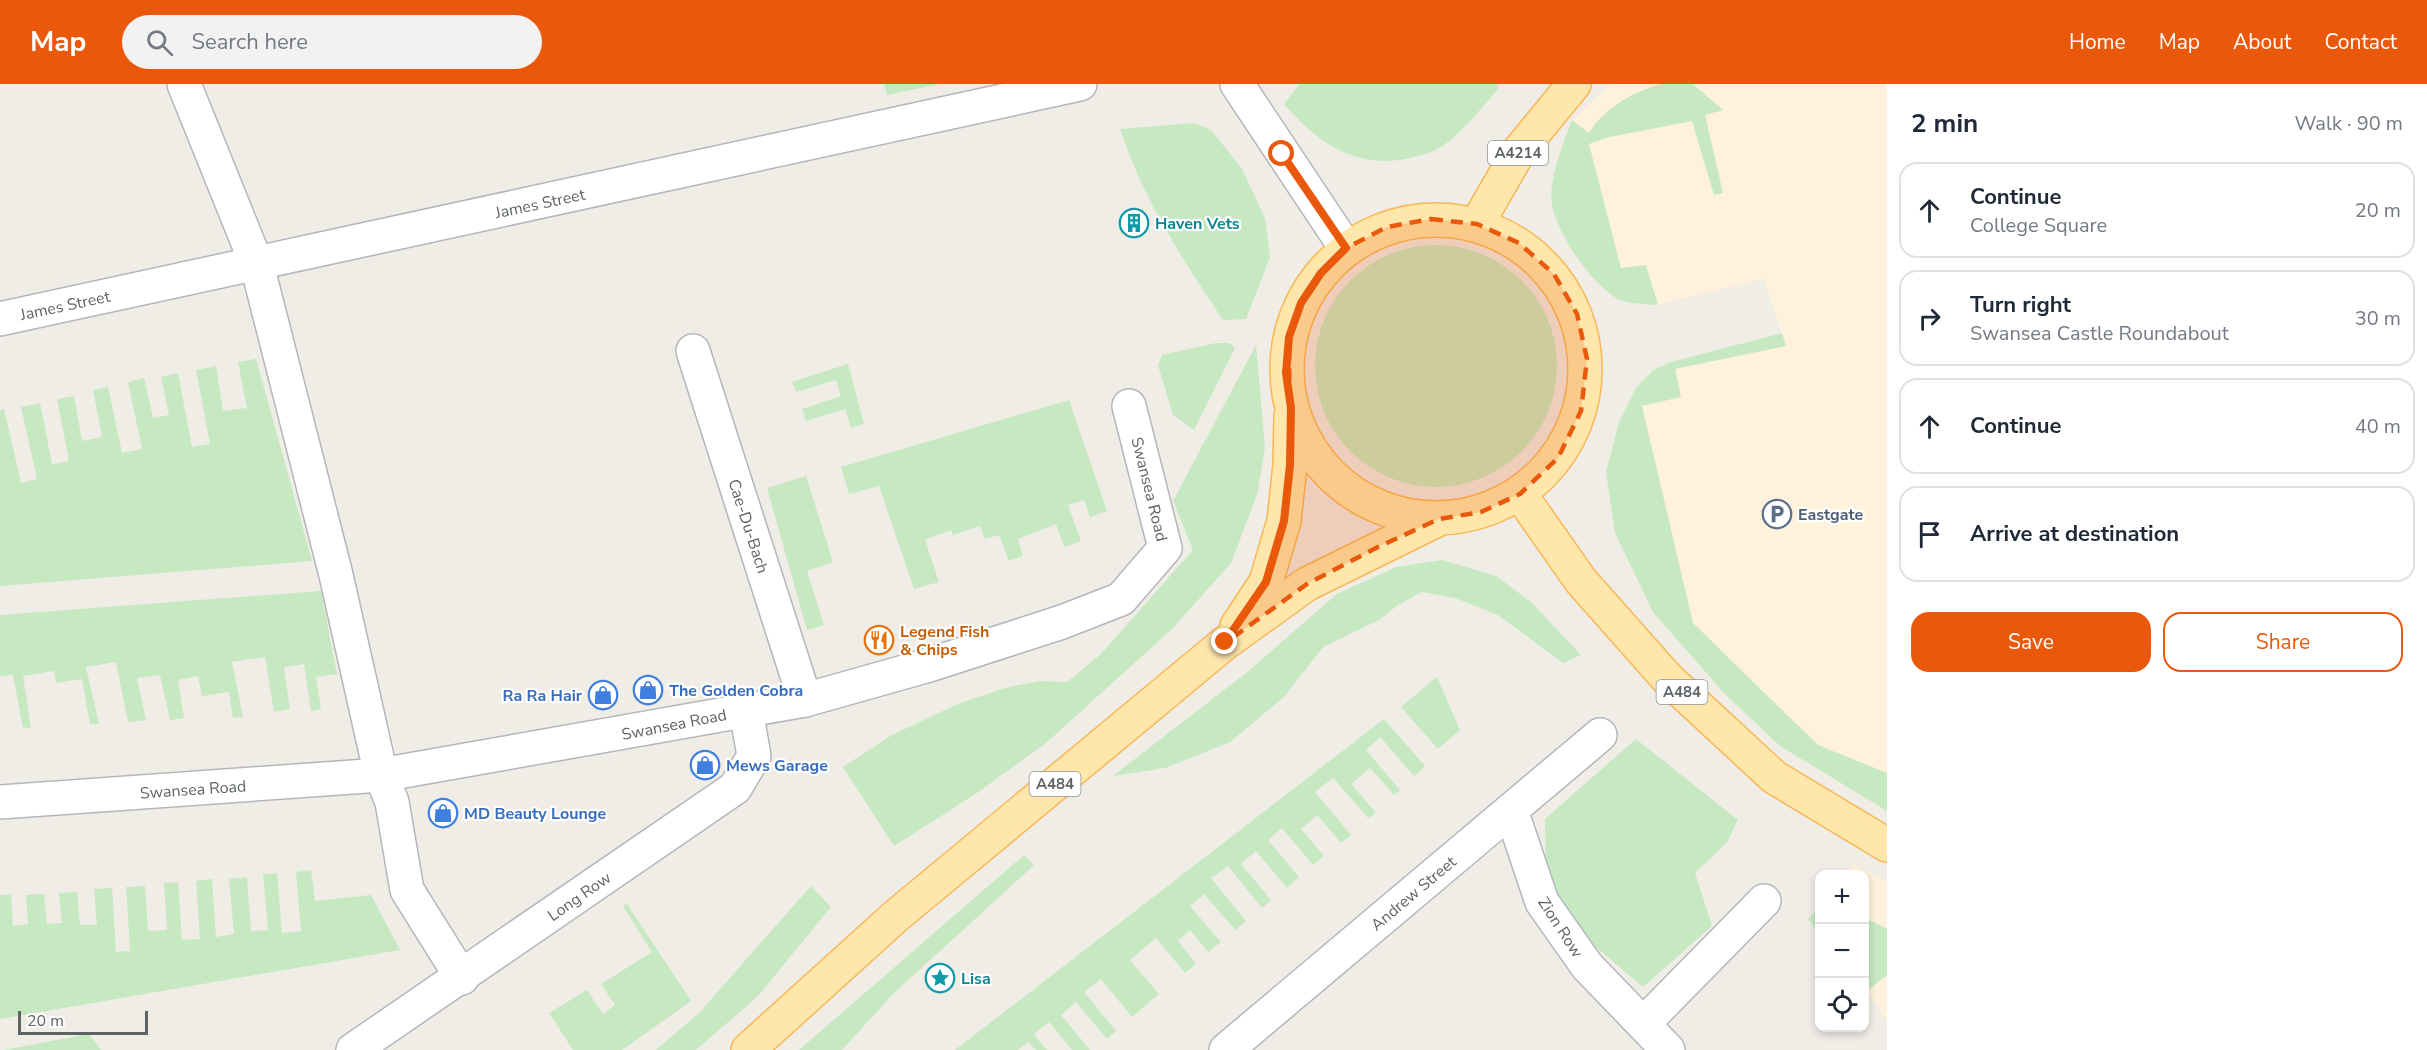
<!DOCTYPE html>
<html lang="en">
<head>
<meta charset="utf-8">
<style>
	:root { --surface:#fff; --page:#f2f2f3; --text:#1f2937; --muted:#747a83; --line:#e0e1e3; --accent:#ea580c }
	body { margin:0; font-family:"Nunito Sans",sans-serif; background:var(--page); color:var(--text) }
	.controls { position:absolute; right:18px; bottom:18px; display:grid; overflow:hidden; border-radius:12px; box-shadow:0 3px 9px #0003 }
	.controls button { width:54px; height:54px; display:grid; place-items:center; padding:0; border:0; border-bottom:2px solid var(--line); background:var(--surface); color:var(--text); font:30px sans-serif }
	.scale { position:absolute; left:18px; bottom:15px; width:130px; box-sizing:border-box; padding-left:6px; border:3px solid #5d6367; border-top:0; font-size:16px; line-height:21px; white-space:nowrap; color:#5d6367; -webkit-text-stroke:4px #fff; paint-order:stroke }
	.stop { position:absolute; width:18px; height:18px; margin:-14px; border:4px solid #ea580c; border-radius:50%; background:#fff }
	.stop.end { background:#ea580c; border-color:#fff; box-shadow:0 2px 6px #0008 }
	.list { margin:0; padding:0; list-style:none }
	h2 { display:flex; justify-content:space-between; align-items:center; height:78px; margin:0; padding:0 24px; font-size:26px }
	h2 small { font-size:20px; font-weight:400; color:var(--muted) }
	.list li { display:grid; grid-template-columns:39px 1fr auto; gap:18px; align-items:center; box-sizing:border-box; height:96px; margin:0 12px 12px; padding:0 12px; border:2px solid var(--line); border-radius:18px }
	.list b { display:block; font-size:22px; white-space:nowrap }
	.list p { margin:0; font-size:20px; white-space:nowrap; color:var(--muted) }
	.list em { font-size:20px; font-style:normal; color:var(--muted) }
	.actions { display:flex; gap:12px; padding:18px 24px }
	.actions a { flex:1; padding:14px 0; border:2px solid var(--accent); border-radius:18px; text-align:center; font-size:21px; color:var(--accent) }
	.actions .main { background:var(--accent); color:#fff }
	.icon { flex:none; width:33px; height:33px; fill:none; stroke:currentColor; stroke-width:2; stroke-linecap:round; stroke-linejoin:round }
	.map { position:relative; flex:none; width:1887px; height:966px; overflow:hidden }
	header { display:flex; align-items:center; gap:36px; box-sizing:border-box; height:84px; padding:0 30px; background:var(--accent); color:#fff }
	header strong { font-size:28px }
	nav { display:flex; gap:33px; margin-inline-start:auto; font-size:21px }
	.search { width:420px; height:54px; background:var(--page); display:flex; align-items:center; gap:15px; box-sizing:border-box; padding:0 21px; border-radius:33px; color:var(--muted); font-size:22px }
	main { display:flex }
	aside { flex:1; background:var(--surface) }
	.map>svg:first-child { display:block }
	.commercial { fill:#fff2dc }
	.green { fill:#c6e9c1 }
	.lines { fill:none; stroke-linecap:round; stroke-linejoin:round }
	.street-casing { stroke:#b3b7bb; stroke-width:36 }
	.primary-casing { stroke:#f8b757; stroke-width:36 }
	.street { stroke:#fff; stroke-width:33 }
	.primary { stroke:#ffe7ac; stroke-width:33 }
	.route { stroke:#ea580c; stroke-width:8 }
	.marked { fill:#e8590c; fill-opacity:0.2; stroke:#e8590c; stroke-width:4.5; stroke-dasharray:12 8; stroke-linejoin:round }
	.labels { text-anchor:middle; stroke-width:4.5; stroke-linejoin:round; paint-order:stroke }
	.shield { fill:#fff; stroke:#8e9295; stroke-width:1.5 }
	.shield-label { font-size:15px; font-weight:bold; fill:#5d6367 }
	.street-label { font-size:16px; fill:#5d6367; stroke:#fff }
	.culture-label { font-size:16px; font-weight:bold; fill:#0d838f; stroke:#fff; text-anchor:start }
	.service-label { font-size:16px; font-weight:bold; fill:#4e5e75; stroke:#fff; text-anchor:start }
	.food-label { font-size:16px; font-weight:bold; fill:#c56008; stroke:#fff; text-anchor:start }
	.shop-label { font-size:16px; font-weight:bold; fill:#366cbe; stroke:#fff; text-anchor:start }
</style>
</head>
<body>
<header>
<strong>Map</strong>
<div class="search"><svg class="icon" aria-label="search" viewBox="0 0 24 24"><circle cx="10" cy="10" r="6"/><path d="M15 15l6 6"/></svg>Search here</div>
<nav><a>Home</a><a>Map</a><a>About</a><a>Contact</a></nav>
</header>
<main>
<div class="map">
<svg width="1887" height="966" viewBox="0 0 1887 966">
	<rect width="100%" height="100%" fill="#f0ece6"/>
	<g class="commercial">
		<polygon points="1611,0 1887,0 1887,727 1780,662 1723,608 1653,528 1615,449 1606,388 1619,338 1636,304 1652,287 1671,278 1782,249 1764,195 1658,221 1634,219 1614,213 1586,186 1569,161 1552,121 1557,74 1572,36"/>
		<polygon points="1853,780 1887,797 1887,938 1865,903 1864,790 1845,790"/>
	</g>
	<g class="green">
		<polygon points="884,0 940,0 887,11"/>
		<path d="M1300,0h198v5c-17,19 -33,41 -54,56 -10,7 -22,10 -34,13 -54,12 -92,-15 -126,-54z"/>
		<path d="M1660,0h33l30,26 -18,5 18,78 -9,2 -22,-74 -82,16 -21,7 32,124 25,-3 12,40c-14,-1 -33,-1 -45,-9 -25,-18 -55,-61 -61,-91 -4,-24 11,-62 20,-85l17,13c16,-26 43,-40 71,-49z"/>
		<path d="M1195,39l17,8 30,38 23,49 5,39 -24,62 -23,1c-40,-60 -81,-123 -103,-191z"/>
		<circle cx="1436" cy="282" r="121"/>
		<polygon points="1782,249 1786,262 1675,285 1681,313 1642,322 1693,539 1818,661 1887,689 1887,727 1780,662 1723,608 1653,528 1615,449 1606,388 1619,338 1636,304 1652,287 1671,278"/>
		<polygon points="1216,259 1229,259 1235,264 1194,346 1173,331 1158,281 1162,271"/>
		<polygon points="1256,261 1265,364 1257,411 1231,479 1172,545 1046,659 977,709 894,762 843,683 892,651 960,619 1005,604 1039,597 1067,598 1100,571 1193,466 1173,417"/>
		<polygon points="256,275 312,477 0,502 0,326 4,325 21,399 37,395 21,323 40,319 52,380 69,377 57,315 74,312 82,357 102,353 93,306 108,303 122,369 142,365 128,298 144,294 153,334 169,331 161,293 178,289 192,363 210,360 196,286 216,282 223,327 247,324 238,278"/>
		<polygon points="848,280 864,340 851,344 845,325 806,337 802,325 841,312 836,296 796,308 792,298"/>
		<polygon points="1069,316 1107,427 1090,433 1084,416 1068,421 1081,457 1064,463 1056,440 1018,455 1023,472 1009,477 999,451 985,455 980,442 953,451 951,446 925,456 939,498 914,505 879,402 849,410 841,383"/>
		<polygon points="806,392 833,478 807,487 824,541 807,546 767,404"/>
		<polygon points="1442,476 1496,492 1531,518 1581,571 1563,579 1498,531 1455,514 1422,508 1398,521 1379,536 1323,563 1284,613 1230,658 1165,684 1113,692 1246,589 1337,510 1396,483"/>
		<polygon points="321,507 337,590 316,593 321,625 311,627 304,580 284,583 290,625 274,628 265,573 232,578 243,633 233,634 229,608 202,612 198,592 178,596 184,634 170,636 160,591 137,594 146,636 128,638 116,578 86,583 99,640 90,640 82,595 56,599 54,587 23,592 31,644 23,644 13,591 0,592 0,531"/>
		<polygon points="1437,593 1460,646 1438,665 1401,623"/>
		<polygon points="1384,635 1425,682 1414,692 1380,653 1366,666 1400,706 1394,711 1370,684 1351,700 1376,729 1368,734 1333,694 1315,708 1351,751 1341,759 1317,731 1301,745 1324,772 1313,781 1282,744 1268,756 1299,793 1287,804 1256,767 1241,780 1271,816 1262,824 1228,782 1211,794 1246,837 1235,846 1204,810 1190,822 1221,858 1208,868 1190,846 1178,857 1196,880 1185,889 1156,854 1130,876 1159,910 1132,933 1101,895 1084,908 1116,947 1107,955 1076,918 1061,931 1090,966 1072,966 1049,938 1034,950 1047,966 1036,966 1028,958 1018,966 955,966"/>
		<polygon points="1636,655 1738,736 1727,758 1695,789 1712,842 1643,903 1568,839 1546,781 1545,735"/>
		<polygon points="1024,771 1034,781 894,909 842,966 799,966"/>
		<polygon points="311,786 315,817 371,811 400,866 0,935 0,811 11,810 13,842 28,840 26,811 44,810 47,840 62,839 59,809 77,808 80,841 97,841 94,805 112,804 116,868 130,867 126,803 145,802 148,847 167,846 164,799 178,798 182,856 200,855 196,797 212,795 216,853 234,850 229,795 247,793 251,847 268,846 263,790 277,789 282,849 301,847 296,788"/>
		<polygon points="811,802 831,823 758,912 696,966 656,966 699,929"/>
		<polygon points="627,820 691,917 622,966 573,966 549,929 587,906 603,930 615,921 601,900 652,868 623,822"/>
		<polygon points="1819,823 1819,849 1808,835"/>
		<polygon points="1865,834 1887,845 1887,891 1867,907 1864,904"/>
		<polygon points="89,950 101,966 3,966"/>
	</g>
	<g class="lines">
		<g class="street-casing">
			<g id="street">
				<polyline points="184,0 257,181 336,491 381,691 392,718 407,806 462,894"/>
				<polyline points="1237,0 1346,164"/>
				<polyline points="0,235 1080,0"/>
				<polyline points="693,267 805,616"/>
				<polyline points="0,718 381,691 805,616 929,581 1062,538 1121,515 1165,464 1129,322"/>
				<polyline points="1511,726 1542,818 1587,882 1668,966"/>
				<polyline points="1643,940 1764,817"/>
				<polyline points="353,966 735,704 754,672 746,626"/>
				<polyline points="1226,966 1600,651"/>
			</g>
		</g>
		<g class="primary-casing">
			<g id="primary">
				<circle cx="1436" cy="285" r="149"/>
				<polyline points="1477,140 1519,67 1574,0"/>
				<polyline points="1520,410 1581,497 1667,594 1774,693 1887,761"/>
				<polyline points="1237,542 1266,498 1284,437 1290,381 1291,332"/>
				<polyline points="748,966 896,832 1225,559 1307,500 1439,435"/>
			</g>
		</g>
		<use href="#street" class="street"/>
		<use href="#primary" class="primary"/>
	</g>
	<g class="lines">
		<polyline class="route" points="1225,558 1266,498 1284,437 1290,381 1291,324 1286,289 1289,253 1301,219 1321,189 1346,164 1282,70"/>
	</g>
	<path class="marked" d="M1431,135l46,5 42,19 35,31 23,40 10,45 -6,52 -23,47 -38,36 -39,18 -42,7 -59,27 -73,38 -82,59 41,-61 18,-61 6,-56 -1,-128 12,-34 20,-30 25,-25 41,-21z"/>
	<defs>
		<g id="building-ring" transform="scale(1.5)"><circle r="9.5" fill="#fff" stroke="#0f9aa8" stroke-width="1.5"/><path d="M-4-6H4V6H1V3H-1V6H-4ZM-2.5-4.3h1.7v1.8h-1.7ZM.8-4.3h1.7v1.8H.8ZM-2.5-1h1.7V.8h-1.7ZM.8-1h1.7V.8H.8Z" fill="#0f9aa8"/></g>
		<g id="parking-ring" transform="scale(1.5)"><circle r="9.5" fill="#fff" stroke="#5c6f8a" stroke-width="1.5"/><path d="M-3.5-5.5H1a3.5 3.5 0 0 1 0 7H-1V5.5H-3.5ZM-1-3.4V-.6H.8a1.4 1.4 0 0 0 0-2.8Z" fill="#5c6f8a"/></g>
		<g id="restaurant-ring" transform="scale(1.5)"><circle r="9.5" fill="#fff" stroke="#e8710a" stroke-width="1.5"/><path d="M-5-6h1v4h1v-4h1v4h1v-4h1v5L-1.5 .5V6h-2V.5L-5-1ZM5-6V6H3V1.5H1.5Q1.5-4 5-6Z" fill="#e8710a"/></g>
		<g id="shop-ring" transform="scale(1.5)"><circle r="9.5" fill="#fff" stroke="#3f7fe0" stroke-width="1.5"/><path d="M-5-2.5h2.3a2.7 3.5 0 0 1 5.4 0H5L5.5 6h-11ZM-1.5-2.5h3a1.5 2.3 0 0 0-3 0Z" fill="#3f7fe0"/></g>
		<g id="sight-ring" transform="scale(1.5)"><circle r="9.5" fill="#fff" stroke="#0f9aa8" stroke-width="1.5"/><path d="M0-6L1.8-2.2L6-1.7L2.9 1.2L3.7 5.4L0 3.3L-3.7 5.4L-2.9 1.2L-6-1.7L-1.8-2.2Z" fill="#0f9aa8"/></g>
	</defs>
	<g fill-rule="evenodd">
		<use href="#building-ring" x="1134" y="139"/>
		<use href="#parking-ring" x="1777" y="430"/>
		<use href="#restaurant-ring" x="879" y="556"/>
		<use href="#shop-ring" x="648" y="606"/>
		<use href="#shop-ring" x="603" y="611"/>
		<use href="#shop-ring" x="705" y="681"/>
		<use href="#shop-ring" x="443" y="729"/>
		<use href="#sight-ring" x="940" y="894"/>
	</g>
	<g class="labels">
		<g class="shield">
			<rect x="1488" y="57" width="60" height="24" rx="4.5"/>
			<rect x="1656.5" y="596" width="51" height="24" rx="4.5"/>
			<rect x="1029.5" y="688" width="51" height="24" rx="4.5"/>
		</g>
		<g class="shield-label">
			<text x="1518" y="74">A4214</text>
			<text x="1682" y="613">A484</text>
			<text x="1055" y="705">A484</text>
		</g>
		<g class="street-label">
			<text transform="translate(540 119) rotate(-12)" y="6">James Street</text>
			<text transform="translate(65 221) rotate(-12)" y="6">James Street</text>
			<text transform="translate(1150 405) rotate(76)" y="6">Swansea Road</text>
			<text transform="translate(749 442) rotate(72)" y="6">Cae-Du-Bach</text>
			<text transform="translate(674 640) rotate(-11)" y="6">Swansea Road</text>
			<text transform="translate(193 705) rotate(-4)" y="6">Swansea Road</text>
			<text transform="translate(1413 809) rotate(-40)" y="6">Andrew Street</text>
			<text transform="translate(579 812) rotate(-35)" y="6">Long Row</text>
			<text transform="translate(1561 843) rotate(57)" y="6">Zion Row</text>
		</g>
		<g class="culture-label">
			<text x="1155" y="145">Haven Vets</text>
			<text x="961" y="900">Lisa</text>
		</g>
		<g class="service-label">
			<text x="1798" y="436">Eastgate</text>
		</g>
		<g class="food-label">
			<text x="900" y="553">Legend Fish<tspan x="900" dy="18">&amp; Chips</tspan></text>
		</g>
		<g class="shop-label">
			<text x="669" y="612">The Golden Cobra</text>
			<text x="582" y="617" text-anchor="end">Ra Ra Hair</text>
			<text x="726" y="687">Mews Garage</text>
			<text x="464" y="735">MD Beauty Lounge</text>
		</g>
	</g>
</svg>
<div class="controls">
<button>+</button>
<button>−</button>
<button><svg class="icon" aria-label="locate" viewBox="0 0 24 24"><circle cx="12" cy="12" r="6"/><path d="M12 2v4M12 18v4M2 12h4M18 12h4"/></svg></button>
</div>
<div class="scale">20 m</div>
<div class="stop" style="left:1282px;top:70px"></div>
<div class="stop end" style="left:1225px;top:558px"></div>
</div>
<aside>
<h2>2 min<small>Walk · 90 m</small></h2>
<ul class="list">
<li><svg class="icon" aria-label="ahead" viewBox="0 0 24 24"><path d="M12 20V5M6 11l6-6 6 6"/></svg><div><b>Continue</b><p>College Square</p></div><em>20 m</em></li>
<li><svg class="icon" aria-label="right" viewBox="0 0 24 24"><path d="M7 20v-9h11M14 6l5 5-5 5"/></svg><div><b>Turn right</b><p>Swansea Castle Roundabout</p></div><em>30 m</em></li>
<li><svg class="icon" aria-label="ahead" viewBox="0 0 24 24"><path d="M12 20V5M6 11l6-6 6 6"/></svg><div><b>Continue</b></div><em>40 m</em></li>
<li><svg class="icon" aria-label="arrive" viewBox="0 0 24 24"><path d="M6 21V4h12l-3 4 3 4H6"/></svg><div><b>Arrive at destination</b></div></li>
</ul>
<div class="actions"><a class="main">Save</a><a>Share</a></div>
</aside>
</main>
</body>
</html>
